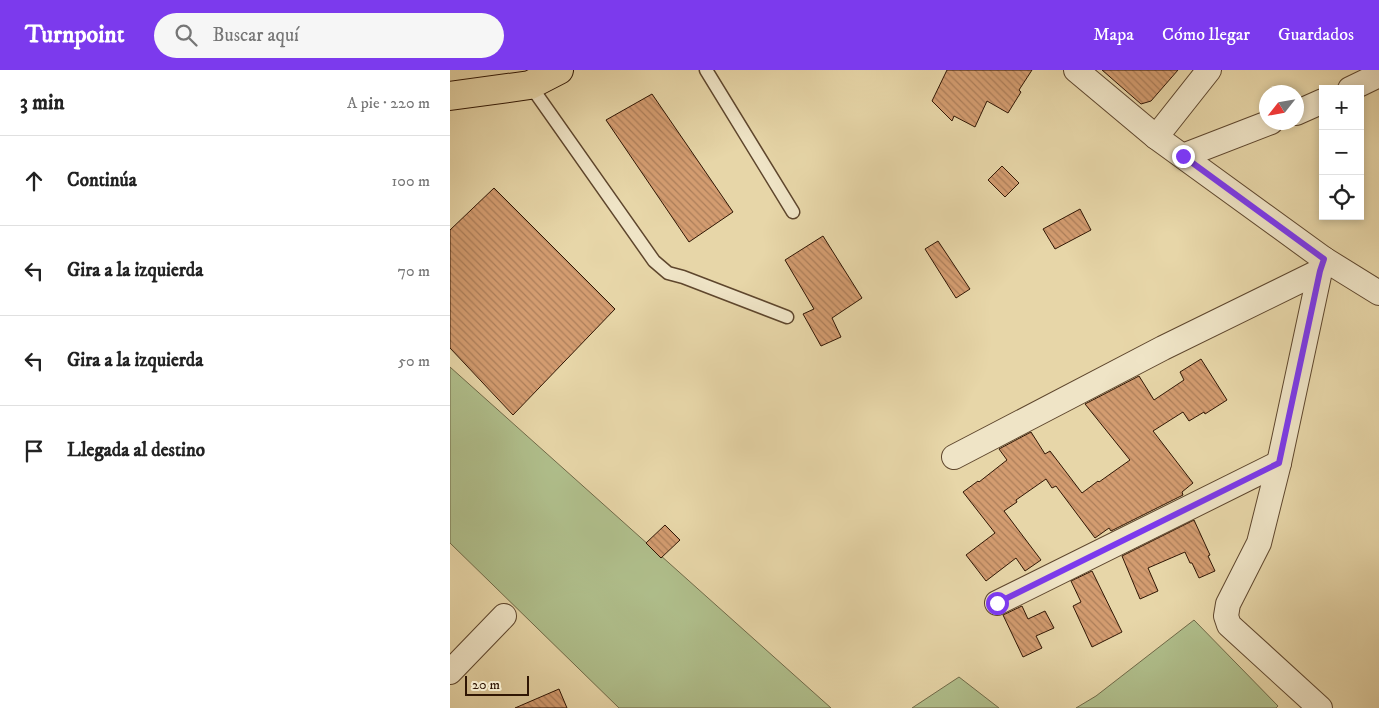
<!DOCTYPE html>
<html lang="es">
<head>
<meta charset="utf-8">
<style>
	:root { --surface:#fff; --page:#f6f6f6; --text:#222; --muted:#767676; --line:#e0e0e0; --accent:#7c3aed }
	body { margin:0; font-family:"IM FELL DW Pica",serif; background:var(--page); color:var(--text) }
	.controls { position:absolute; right:15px; top:15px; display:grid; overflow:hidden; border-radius:0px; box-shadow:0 2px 8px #0003 }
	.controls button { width:45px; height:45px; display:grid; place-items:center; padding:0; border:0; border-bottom:1px solid var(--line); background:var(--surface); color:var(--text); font:25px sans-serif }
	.compass { position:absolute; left:809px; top:15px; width:45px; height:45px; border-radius:50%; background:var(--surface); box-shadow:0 2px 8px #0003; rotate:239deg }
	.scale { position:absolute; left:15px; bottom:12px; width:64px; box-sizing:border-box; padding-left:5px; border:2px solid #301604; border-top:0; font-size:14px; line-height:18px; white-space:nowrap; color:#301604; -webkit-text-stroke:4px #efe4c6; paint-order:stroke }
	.stop { position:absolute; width:15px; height:15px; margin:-11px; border:4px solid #7c3aed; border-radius:50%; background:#fff }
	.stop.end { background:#7c3aed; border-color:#fff; box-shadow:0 1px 5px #0008 }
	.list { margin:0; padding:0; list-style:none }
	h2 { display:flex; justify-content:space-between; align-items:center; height:65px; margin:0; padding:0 20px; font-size:21px }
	h2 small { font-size:16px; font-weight:400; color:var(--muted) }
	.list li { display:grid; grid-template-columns:32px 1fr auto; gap:15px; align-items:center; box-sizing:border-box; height:90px; padding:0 20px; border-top:1px solid var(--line) }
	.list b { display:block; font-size:19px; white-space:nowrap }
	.list em { font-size:16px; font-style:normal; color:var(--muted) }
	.icon { flex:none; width:28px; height:28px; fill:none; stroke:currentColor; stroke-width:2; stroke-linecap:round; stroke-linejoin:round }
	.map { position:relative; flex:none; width:929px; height:638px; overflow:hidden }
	header { display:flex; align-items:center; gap:30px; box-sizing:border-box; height:70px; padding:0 25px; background:var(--accent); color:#fff }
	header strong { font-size:24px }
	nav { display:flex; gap:28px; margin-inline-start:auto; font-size:18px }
	.search { width:350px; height:45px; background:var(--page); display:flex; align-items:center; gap:12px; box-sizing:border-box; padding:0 18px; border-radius:28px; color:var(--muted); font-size:19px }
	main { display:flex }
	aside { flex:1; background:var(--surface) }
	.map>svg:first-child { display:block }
	.green { fill:#b0bf8c; stroke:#706a48 }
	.building { fill:url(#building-back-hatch); stroke:#301604 }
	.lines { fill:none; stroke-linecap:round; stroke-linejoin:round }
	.lane-casing { stroke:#5e462d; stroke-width:15 }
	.street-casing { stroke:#5e462d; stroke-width:26 }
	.primary-casing { stroke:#301604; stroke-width:30 }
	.lane { stroke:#efe4c6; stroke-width:12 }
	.street { stroke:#efe4c6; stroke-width:24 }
	.primary { stroke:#e7d6a8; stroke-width:28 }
	.route { stroke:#7c3aed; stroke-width:6 }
</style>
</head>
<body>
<header>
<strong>Turnpoint</strong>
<div class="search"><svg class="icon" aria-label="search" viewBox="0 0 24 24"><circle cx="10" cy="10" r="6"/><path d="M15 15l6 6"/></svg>Buscar aquí</div>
<nav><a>Mapa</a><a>Cómo llegar</a><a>Guardados</a></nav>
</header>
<main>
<aside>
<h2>3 min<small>A pie · 220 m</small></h2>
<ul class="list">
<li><svg class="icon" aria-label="ahead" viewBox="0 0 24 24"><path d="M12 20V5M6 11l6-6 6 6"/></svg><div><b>Continúa</b></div><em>100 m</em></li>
<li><svg class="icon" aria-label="left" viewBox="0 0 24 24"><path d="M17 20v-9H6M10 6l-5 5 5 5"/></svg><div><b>Gira a la izquierda</b></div><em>70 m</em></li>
<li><svg class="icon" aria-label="left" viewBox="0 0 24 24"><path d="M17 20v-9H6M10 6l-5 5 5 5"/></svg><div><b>Gira a la izquierda</b></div><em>50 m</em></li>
<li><svg class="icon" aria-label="arrive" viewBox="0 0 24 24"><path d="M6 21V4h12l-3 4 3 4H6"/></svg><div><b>Llegada al destino</b></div></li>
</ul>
</aside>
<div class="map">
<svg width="929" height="638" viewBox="0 0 929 638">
	<defs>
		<pattern id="building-back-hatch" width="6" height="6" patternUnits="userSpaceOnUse" patternTransform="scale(1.25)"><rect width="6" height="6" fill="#d39c70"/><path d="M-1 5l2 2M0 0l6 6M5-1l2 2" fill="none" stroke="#ac7e5a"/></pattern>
	</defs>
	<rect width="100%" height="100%" fill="#e7d6a8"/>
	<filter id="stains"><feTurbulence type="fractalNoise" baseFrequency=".004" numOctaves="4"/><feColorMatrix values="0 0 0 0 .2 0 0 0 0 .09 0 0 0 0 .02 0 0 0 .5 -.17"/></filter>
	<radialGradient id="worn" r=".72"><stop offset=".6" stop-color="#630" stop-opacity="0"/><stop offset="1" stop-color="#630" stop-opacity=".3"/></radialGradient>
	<g class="green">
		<polygon points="0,297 381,638 169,638 0,473"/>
		<polygon points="744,550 828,636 826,638 626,638 646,626"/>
		<polygon points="509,607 549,638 462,638"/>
	</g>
	<g class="building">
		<polygon points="497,0 582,0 569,20 571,22 558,43 537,31 525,57 504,46 502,51 482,31"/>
		<polygon points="652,0 728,0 701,31 691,34"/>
		<polygon points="202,24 283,142 239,172 156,50"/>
		<polygon points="552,96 569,113 555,127 538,110"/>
		<polygon points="44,118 165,239 63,345 0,278 0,160"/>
		<polygon points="630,139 641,160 605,179 593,159"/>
		<polygon points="373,166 412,228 382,248 391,267 371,276 353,244 364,239 335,190"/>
		<polygon points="488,171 520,219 506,228 475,179"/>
		<polygon points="751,289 777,330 755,344 754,342 739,351 733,342 703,361 743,413 732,422 733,425 661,461 659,458 645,468 606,416 602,418 596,409 566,430 567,432 554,441 591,490 575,501 566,488 536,511 516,485 545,463 513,422 528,411 529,412 557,390 549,379 581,362 595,384 600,381 632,423 648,411 649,412 680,390 635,334 689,306 704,330 734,310 730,302"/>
		<polygon points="744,450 760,485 758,486 765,501 749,508 742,493 740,493 735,482 698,498 708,521 690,529 672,486"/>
		<polygon points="215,455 230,470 211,488 196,473"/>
		<polygon points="642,501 672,562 642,577 623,536 631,532 621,511"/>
		<polygon points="572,536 578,549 595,541 604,558 586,566 592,578 573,587 553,545"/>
		<polygon points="109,619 117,638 65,638"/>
	</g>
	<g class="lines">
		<g class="lane-casing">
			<g id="lane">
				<polyline points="256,0 343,142"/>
				<polyline points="80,15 204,191 218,203 233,207 337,247"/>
			</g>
		</g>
		<g class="street-casing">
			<g id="street">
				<polyline points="626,0 706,67 874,189 929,223"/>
				<polyline points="900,19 929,5"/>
				<polyline points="846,43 873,31"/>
				<polyline points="706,67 759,0"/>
				<polyline points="733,86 821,52"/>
				<polyline points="504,387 713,278 870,201"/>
				<polyline points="547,533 829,393"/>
				<polyline points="0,602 54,546"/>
				<polyline points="870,638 779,555 776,546 778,534 809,473 829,393 870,201 874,189"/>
			</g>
		</g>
		<g class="primary-casing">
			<polyline id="primary" points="0,26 80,15 109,0"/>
		</g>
		<use href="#lane" class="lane"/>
		<use href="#street" class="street"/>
		<use href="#primary" class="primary"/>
	</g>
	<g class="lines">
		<polyline class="route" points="547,533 829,393 870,201 874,189 733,86"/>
	</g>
	<rect width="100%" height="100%" filter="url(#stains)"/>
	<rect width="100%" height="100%" fill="url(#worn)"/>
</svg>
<div class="controls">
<button>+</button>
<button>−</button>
<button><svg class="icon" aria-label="locate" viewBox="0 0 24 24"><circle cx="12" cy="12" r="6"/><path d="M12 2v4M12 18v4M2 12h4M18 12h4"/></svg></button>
</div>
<svg class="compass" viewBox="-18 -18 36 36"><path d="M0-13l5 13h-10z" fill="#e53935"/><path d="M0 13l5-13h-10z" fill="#767676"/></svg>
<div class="scale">20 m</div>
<div class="stop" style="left:547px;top:533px"></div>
<div class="stop end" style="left:733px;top:86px"></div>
</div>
</main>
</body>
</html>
